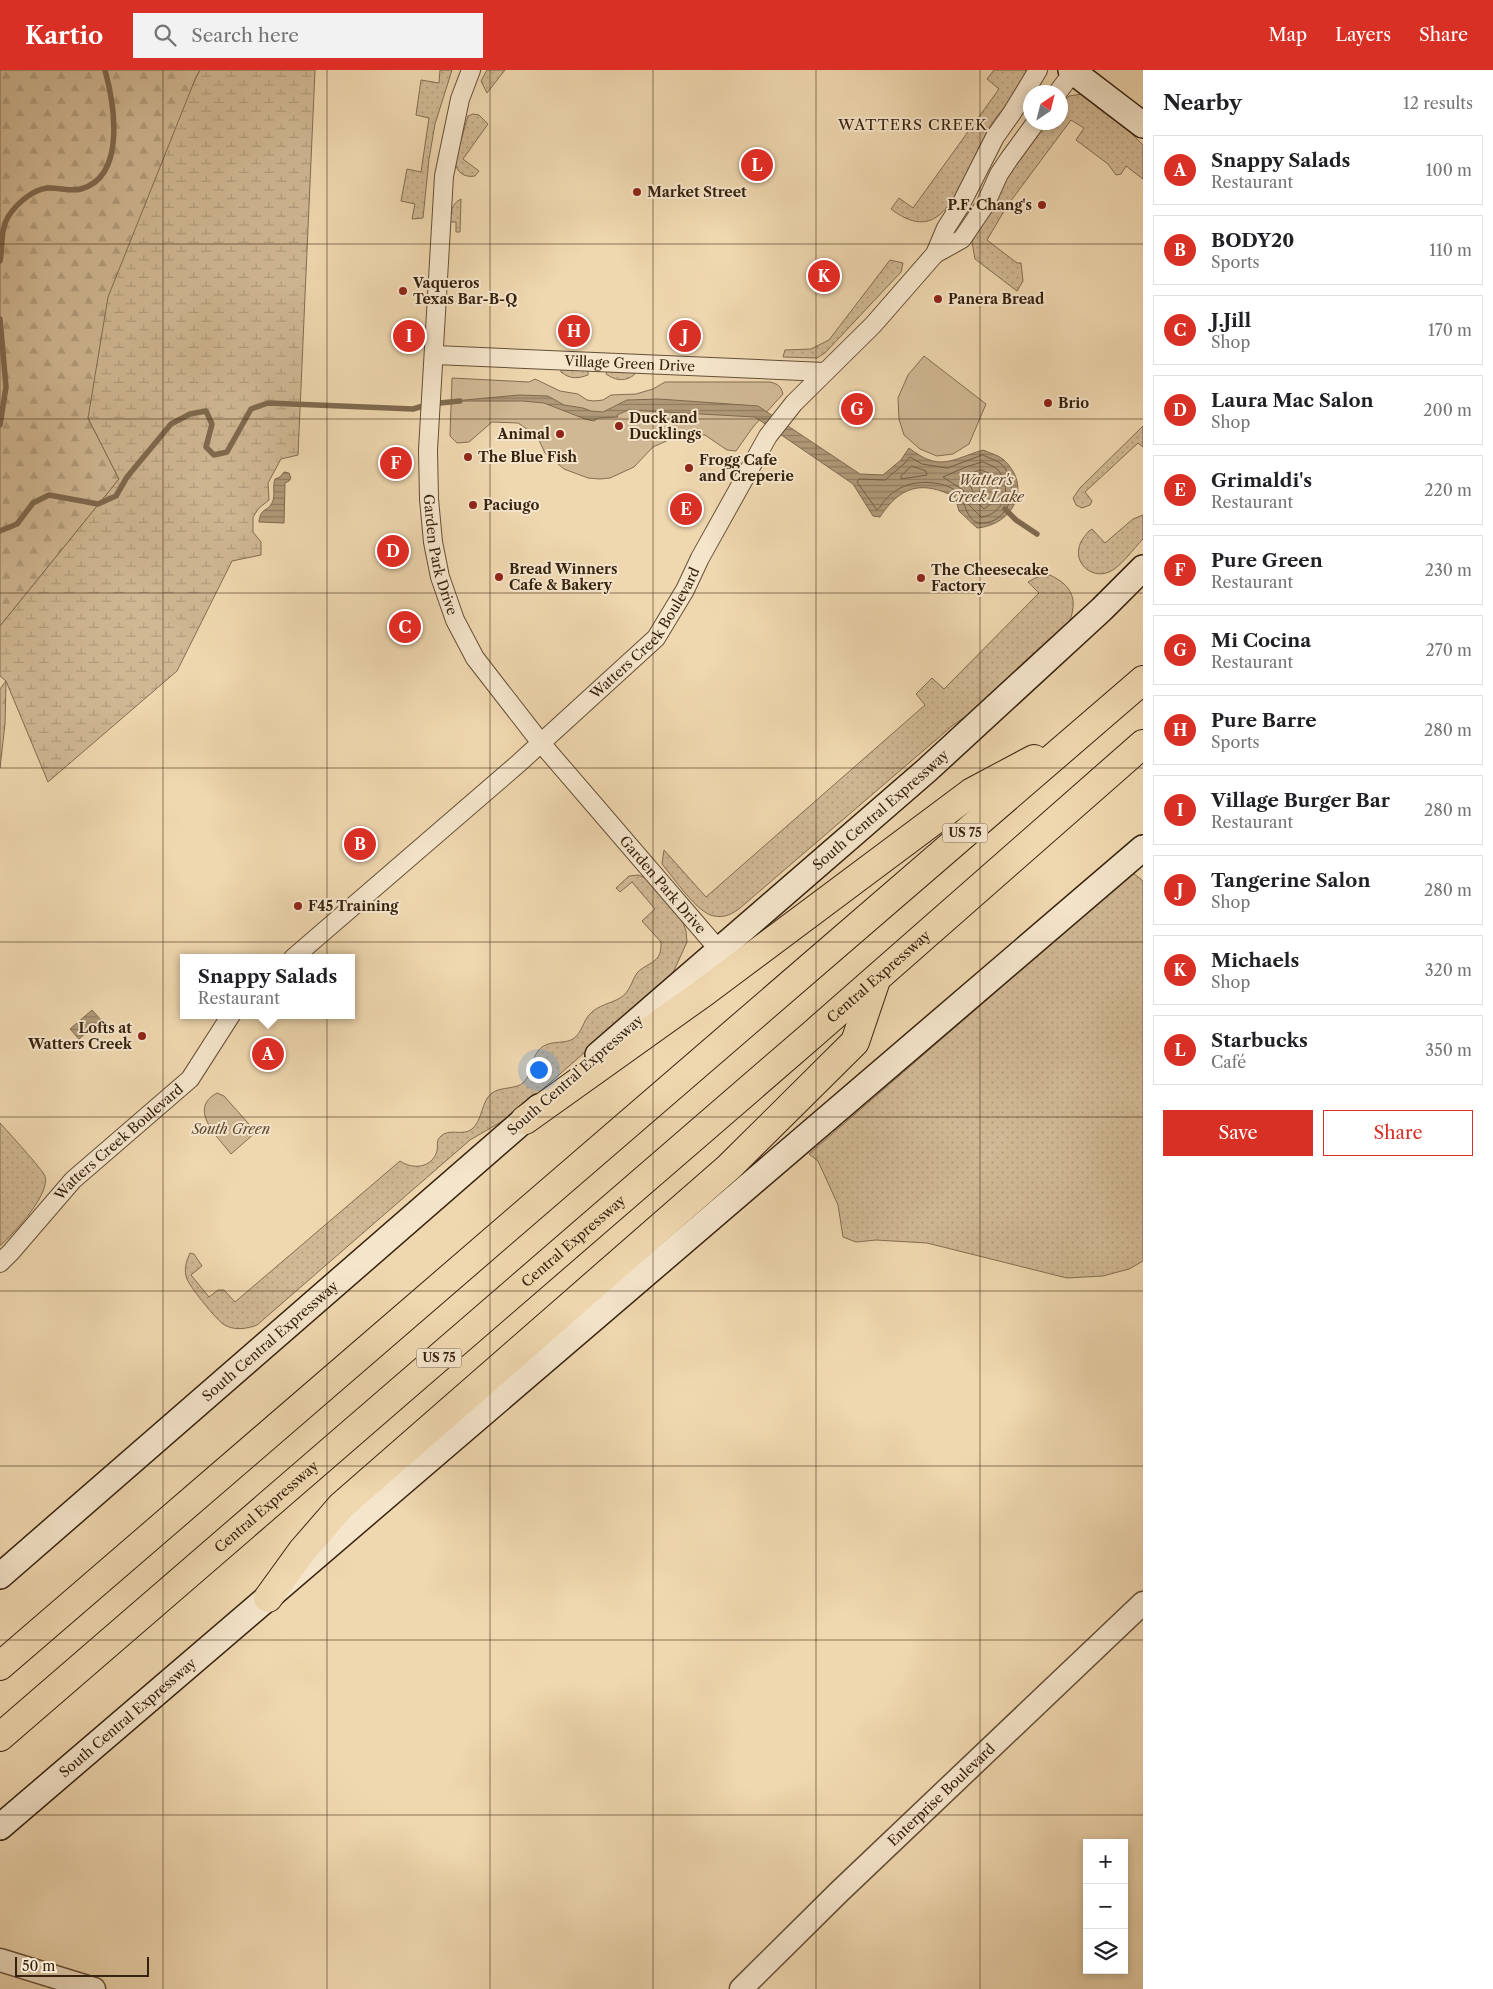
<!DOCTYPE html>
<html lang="en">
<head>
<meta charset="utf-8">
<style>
	:root { --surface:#fff; --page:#f2f2f2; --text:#202124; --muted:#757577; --line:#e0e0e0; --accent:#d93025 }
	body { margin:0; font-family:"Libre Caslon Text",serif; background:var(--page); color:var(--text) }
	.controls { position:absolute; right:15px; bottom:15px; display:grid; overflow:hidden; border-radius:0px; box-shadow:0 2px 8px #0003 }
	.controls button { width:45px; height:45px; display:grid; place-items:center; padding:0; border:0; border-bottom:1px solid var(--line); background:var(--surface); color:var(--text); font:25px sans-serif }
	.compass { position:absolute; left:1023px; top:15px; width:45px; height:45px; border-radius:50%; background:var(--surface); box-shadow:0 2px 8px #0003; rotate:35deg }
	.scale { position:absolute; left:15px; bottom:12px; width:134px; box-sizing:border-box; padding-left:5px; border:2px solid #36220e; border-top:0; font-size:14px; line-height:18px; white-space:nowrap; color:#36220e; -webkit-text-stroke:4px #f5e5cb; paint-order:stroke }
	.you { position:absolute; left:538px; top:999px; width:18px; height:18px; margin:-12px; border:4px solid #fff; border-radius:50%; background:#1a73e8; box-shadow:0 0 0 8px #1a73e833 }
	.badge { display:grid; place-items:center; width:32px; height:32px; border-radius:50%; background:var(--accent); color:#fff; font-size:16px; font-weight:700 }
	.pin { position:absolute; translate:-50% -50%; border:2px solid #fff; box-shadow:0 1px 5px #0006 }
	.popup { position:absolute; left:180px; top:884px; width:175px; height:65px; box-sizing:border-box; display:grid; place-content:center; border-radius:0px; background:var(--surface); filter:drop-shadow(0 1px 4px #0005); font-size:16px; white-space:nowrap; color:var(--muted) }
	.popup b { font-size:19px; color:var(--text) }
	.popup::after { content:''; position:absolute; left:50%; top:100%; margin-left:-10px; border:10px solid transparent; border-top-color:var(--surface) }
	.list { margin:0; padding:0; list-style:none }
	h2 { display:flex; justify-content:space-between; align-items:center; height:65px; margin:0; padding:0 20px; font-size:21px }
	h2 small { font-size:16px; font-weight:400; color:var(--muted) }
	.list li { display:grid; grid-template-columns:32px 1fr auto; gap:15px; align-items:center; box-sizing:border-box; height:70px; margin:0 10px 10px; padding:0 10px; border:1px solid var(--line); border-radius:0px }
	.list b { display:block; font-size:19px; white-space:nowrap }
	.list p { margin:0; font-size:16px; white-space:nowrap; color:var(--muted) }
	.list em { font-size:16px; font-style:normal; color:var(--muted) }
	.actions { display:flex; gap:10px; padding:15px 20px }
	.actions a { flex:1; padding:11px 0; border:1px solid var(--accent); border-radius:0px; text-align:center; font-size:18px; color:var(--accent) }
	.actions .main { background:var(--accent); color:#fff }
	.icon { flex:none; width:28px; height:28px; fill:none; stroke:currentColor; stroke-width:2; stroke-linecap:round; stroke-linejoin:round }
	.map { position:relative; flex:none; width:1143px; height:1919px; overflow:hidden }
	header { display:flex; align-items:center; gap:30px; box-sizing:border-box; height:70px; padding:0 25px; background:var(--accent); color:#fff }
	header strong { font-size:24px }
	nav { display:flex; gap:28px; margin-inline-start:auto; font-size:18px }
	.search { width:350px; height:45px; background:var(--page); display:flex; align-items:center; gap:12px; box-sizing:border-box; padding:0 18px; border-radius:0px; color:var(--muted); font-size:19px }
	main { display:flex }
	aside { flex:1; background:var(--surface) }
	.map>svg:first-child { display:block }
	.grass { fill:url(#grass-dots); stroke:#836d51 }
	.forest { fill:url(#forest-firs); stroke:#836d51 }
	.wetland { fill:url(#wetland-marsh); stroke:#836d51 }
	.park { fill:#d0b894; stroke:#836d51 }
	.water { fill:url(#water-rules); stroke:#7f694e }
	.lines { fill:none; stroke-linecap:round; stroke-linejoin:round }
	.shore { stroke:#735e43; stroke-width:1 }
	.stream { stroke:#7f694e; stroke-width:5.5 }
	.minor-casing { stroke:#644f36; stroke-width:20 }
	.tertiary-casing { stroke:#644f36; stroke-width:25 }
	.secondary-casing { stroke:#36220e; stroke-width:28 }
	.motorway-casing { stroke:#36220e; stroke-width:30 }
	.minor { stroke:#f5e5cb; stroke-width:18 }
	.tertiary { stroke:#f5e5cb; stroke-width:22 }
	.secondary { stroke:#f5e5cb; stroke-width:25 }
	.motorway { stroke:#efd7af; stroke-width:28 }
	.grid { fill:none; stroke:#36220e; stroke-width:1; stroke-opacity:0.55 }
	.poi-dot { fill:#8f2418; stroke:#f5e5cb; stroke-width:2 }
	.labels { text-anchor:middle; stroke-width:4; stroke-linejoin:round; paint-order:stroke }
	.shield { fill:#f5e5cb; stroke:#6f5c47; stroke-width:1 }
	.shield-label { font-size:12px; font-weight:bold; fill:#36220e }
	.poi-label { font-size:14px; font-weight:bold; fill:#36220e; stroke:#f5e5cb; text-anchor:start }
	.street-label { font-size:14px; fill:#36220e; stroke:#f5e5cb }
	.park-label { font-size:14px; font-style:italic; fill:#5c4830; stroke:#f5e5cb }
	.neighbourhood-label { font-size:15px; letter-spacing:1px; fill:#36220e; stroke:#f5e5cb }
	.water-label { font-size:15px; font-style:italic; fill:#614c33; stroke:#f5e5cb }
</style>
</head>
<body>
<header>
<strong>Kartio</strong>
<div class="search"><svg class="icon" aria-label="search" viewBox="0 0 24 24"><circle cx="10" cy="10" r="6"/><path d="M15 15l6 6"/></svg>Search here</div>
<nav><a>Map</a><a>Layers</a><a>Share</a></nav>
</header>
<main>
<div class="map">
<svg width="1143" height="1919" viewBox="0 0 1143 1919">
	<defs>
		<pattern id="grass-dots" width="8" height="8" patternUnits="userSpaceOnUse" patternTransform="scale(1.25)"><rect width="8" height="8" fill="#d0b894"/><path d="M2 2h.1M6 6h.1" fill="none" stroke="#b39e7e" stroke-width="1.8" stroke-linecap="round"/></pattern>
		<pattern id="forest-firs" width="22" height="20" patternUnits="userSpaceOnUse" patternTransform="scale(1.25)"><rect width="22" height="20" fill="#d0b894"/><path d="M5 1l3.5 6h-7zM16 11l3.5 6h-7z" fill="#b39e7e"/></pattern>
		<pattern id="wetland-marsh" width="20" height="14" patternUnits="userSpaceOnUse" patternTransform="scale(1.25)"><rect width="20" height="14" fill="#d0b894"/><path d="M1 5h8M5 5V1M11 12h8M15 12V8" fill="none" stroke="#b39e7e"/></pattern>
		<pattern id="water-rules" width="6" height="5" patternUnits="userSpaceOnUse" patternTransform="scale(1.25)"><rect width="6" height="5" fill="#b09978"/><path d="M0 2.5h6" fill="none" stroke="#907c61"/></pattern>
	</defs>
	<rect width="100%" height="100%" fill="#efd7af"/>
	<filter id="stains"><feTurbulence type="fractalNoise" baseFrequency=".004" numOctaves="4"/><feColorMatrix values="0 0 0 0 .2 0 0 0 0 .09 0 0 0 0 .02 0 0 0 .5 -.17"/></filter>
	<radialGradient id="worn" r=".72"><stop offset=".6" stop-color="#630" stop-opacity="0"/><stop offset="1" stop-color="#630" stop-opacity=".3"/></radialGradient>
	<g class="grass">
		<polygon points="440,0 452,0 435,54 429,89 423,148 412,149 415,134 401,131 407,99 421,102 429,48 416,45 421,10 439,13"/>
		<polygon points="487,0 505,0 487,23 481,11"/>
		<path d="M994,0h32c-3,21 -24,37 -35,55 -8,14 -15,29 -23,45 -17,35 -34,72 -77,39l8,-11 14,10 86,-119 -12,-10z"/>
		<polygon points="1082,24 1114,46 1143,75 1143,109 1126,96 1121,104 1116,105 1108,94 1076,70 1084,58 1071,50 1007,136 987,170 1017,193 1021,193 1023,211 1017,221 975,189 972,172 1007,103 1045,53 1060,52 1061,34 1069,26"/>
		<path d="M473,44l6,1 9,9 -25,35 16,12 -4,5c-11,2 -19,-4 -20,-15l13,-45z"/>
		<path d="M461,129l-1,33h-4v-10h-6c1,-10 1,-18 11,-23z"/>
		<polygon points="890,190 903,193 901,202 825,283 817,288 783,287 785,280 811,279 829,270"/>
		<path d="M561,298l27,1v6c-11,4 -18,4 -27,-3z"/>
		<path d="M607,300h27l1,4c-9,8 -19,7 -29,0z"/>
		<polygon points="1143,356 1143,377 1138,373 1085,422 1092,431 1090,435 1082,438 1076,435 1073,428 1080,418"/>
		<path d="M1143,445v24c-9,9 -23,29 -34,33 -16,7 -34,-7 -30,-24 1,-7 6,-12 10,-17l3,-2 13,14 28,-24z"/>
		<path d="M1050,505c23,11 28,25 19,48l-79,76 -38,27 -212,182c-8,6 -15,10 -26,8 -16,-2 -41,-39 -52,-52l2,-14 42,47 219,-192 -9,-11 16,-16 12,11 95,-96 -11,-11 11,-6z"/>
		<polygon points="1133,803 1143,811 1143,1191 1129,1199 1103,1206 1067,1208 927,1173 876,1170 856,1172 843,1167 838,1135 818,1091 809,1084"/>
		<path d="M638,805l8,3 36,41 4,12 1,11 -16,35 -158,138 -43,25 -213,185c-10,4 -24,6 -34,-1 -8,-6 -36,-40 -37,-48 -2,-9 1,-16 4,-23l4,1 8,12 -11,9 18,22 9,-7h6l11,12 165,-141c13,9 32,7 37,-10 1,-5 -1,-10 3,-14 9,-10 22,0 32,-8 11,-9 9,-28 20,-36 10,-7 24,-3 32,-11 8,-9 7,-22 14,-31 9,-12 24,-6 35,-12 9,-6 10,-18 17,-25 8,-9 20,-10 30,-16 10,-6 11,-16 17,-25 6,-7 16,-9 21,-16 3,-4 3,-10 3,-15l-19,-21 13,-12 -23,-27 -12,10 -4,-4 13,-12z"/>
		<path d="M0,1053c8,9 42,46 45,53 6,18 -32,58 -45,70z"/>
	</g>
	<g class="forest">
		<polygon points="0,0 200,0 194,12 88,348 119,409 0,556"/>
		<polygon points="6,611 5,654 0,698 0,619"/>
	</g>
	<polygon class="wetland" points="200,0 315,0 298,385 281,389 268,413 269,430 259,438 253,447 253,462 261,472 261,485 232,491 177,601 48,712 6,611 0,606 0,556 119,409 88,348 108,227 194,12"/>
	<g class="park">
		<polygon points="924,286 986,334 969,374 953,384 937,386 920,379 904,365 899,349 898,328 908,305"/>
		<path d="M452,308l77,4 6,-3 25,12 18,3 9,6 7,1 9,-1 8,-5 25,-1 17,-5 12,-7h105c8,2 11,4 13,12l-30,33 -17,24 -9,-1 -22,-15 -23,-1 -29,13 -19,20 -24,11 -10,1 -12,-1 -24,-9 -19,-16 -8,-17 -19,-13 -26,-1 -23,20 -12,1 -7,-7z"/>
		<path d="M217,1023l7,3 32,36 -25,22c-13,-17 -44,-45 -14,-61z"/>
	</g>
	<g class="water">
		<path d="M519,325l29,1 16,9 19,3 8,3 12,1 24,-12 32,-1 99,7 102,68 23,1 18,-15 8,-12c31,24 41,12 74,2 6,3 16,5 21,10 29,27 9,65 -27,68l-18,-17 -4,-14c-33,-17 -55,-11 -75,20l-7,-1 -20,-32 -98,-67 -127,-7 -11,5 1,2 -20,1 -4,3 -9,-2 -41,-16 -21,-2h-69z"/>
		<path d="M284,402l5,1 2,5 -2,3 -4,2 -1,40 -25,-1c1,-14 8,-10 13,-19 4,-8 0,-16 3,-24l5,-2z"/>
		<polygon points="92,940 101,950 79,969 70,959"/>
	</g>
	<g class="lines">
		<g class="shore">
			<path d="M983,385c5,3 13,5 17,8 22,18 11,61 -19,60 -14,0 -16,-21 -22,-29 -11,-13 -40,-14 -54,-8 -6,2 -15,8 -19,13 -4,4 -5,8 -9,11l-20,-28 2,-3 26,1 19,-16 6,-7 12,7 25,4z"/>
			<path d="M983,392c4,2 11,4 14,7 17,17 7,46 -16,48l-12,-12 -6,-15 -20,-13 23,-10z"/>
			<polygon points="912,396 926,401 927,405 901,409 901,406"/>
			<polygon points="981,400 991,404 998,417 995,431 984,439 976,431 971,417 962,409 969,404"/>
		</g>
		<g class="stream">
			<path d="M0,191c3,-15 0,-31 8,-44 8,-13 24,-27 39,-29 11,-1 24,4 34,1 46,-13 33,-86 24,-119"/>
			<polyline points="0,249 6,317 0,355"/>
			<polyline points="1005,439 1016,450 1037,464"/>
			<polyline points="0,461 17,454 33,433 49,425 98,434 116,426 127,407 171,354 190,344 206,341 212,354 206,377 214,385 227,382 251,339 268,333 413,339 430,334 460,331"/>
		</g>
		<g class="minor-casing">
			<g id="minor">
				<path id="s1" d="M471,0l-11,29 -16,77 -16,274 1,49 4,43 7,35 15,43 20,38 66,85 178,207"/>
				<polyline points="1058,22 1073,2"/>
				<polyline points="935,184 962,169 985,135 999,104 1009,89 1036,52"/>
				<path id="s2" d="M435,285l390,17"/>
				<path id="s3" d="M293,888l226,-195 137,-125 29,-48 15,-32 68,-122 26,-33 79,-78 62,-71 11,-26 14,-22 35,-69 17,-24 26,-43"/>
				<path id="s4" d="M0,1193l11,-11 62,-72 117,-101 41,-64"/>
			</g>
		</g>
		<g class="tertiary-casing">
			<g id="tertiary">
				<polyline points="0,1890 94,1919"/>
				<path id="s5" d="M741,1919l98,-97 304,-289"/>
			</g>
		</g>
		<g class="secondary-casing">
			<g id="secondary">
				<polyline points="1071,0 1143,55"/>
				<path id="s6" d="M598,985l329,-285 175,-161 41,-41"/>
				<path id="s7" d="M0,1506l539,-469"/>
				<path id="s8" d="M0,1757l1143,-979"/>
			</g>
		</g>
		<g class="motorway-casing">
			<g id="motorway">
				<polyline points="525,1050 703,923 972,722 1034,689"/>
				<polyline points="268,1528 302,1481 341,1436 729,1097 855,972 876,910"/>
				<polyline points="0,1596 1143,610"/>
				<path id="s9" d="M0,1667l813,-703 330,-290"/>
			</g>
		</g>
		<use href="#minor" class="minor"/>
		<use href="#tertiary" class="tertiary"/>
		<use href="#secondary" class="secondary"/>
		<use href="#motorway" class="motorway"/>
	</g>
	<path class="grid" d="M163,0v1919M327,0v1919M490,0v1919M653,0v1919M816,0v1919M980,0v1919M0,174h1143M0,349h1143M0,523h1143M0,698h1143M0,872h1143M0,1047h1143M0,1221h1143M0,1396h1143M0,1570h1143M0,1745h1143"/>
	<g class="poi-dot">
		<circle cx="637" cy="122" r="5"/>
		<circle cx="1042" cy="135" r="5"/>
		<circle cx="403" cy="221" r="5"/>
		<circle cx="938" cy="229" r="5"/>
		<circle cx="1048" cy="333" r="5"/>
		<circle cx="619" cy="356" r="5"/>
		<circle cx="560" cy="364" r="5"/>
		<circle cx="468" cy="387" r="5"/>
		<circle cx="689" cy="398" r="5"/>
		<circle cx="473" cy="435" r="5"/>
		<circle cx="499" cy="507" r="5"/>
		<circle cx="921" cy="508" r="5"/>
		<circle cx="298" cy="836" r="5"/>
		<circle cx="142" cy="966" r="5"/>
	</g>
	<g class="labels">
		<g class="shield">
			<rect x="942.5" y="753.5" width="45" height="19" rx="4"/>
			<rect x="416.5" y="1278.5" width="45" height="19" rx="4"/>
		</g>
		<g class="shield-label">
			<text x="965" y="767">US 75</text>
			<text x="439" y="1292">US 75</text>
		</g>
		<g class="poi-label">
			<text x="647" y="127">Market Street</text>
			<text x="1032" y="140" text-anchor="end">P.F. Chang's</text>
			<text x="413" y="218">Vaqueros<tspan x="413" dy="16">Texas Bar-B-Q</tspan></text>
			<text x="948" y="234">Panera Bread</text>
			<text x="1058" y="338">Brio</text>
			<text x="629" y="353">Duck and<tspan x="629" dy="16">Ducklings</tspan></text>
			<text x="550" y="369" text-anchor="end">Animal</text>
			<text x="478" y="392">The Blue Fish</text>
			<text x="699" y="395">Frogg Cafe<tspan x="699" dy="16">and Creperie</tspan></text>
			<text x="483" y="440">Paciugo</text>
			<text x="509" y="504">Bread Winners<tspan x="509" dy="16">Cafe &amp; Bakery</tspan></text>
			<text x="931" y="505">The Cheesecake<tspan x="931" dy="16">Factory</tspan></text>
			<text x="308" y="841">F45 Training</text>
			<text x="132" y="963" text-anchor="end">Lofts at<tspan x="132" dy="16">Watters Creek</tspan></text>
		</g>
		<g class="street-label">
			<text dy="5" stroke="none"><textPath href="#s2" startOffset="195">Village Green Drive</textPath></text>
			<text dy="5" stroke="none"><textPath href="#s1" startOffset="490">Garden Park Drive</textPath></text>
			<text dy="5" stroke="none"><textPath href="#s3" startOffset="481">Watters Creek Boulevard</textPath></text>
			<text dy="5" stroke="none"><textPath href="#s6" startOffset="374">South Central Expressway</textPath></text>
			<text dy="5" stroke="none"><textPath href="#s1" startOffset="895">Garden Park Drive</textPath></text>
			<text dy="5" stroke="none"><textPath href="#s9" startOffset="1162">Central Expressway</textPath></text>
			<text transform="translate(575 1005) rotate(-41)" y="5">South Central Expressway</text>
			<text dy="5" stroke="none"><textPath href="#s4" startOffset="170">Watters Creek Boulevard</textPath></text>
			<text dy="5" stroke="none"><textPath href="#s9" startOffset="758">Central Expressway</textPath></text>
			<text dy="5" stroke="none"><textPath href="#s7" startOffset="358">South Central Expressway</textPath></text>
			<text dy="5" stroke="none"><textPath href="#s9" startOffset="352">Central Expressway</textPath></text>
			<text dy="5" stroke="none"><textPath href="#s8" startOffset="168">South Central Expressway</textPath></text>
			<text dy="5" stroke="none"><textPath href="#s5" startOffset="279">Enterprise Boulevard</textPath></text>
		</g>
		<g class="park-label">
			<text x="231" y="1064">South Green</text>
		</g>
		<g class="neighbourhood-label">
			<text x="913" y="60">WATTERS CREEK</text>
		</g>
		<g class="water-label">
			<text x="986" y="415">Watter's<tspan x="986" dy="17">Creek Lake</tspan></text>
		</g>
	</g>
	<rect width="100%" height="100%" filter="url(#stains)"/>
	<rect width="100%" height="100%" fill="url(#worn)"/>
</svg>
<div class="controls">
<button>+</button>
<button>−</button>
<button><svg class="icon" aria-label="layers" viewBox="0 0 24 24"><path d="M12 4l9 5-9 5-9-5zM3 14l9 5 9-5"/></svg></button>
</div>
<svg class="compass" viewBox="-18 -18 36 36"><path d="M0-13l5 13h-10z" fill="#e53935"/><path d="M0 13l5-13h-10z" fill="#757577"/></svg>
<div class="scale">50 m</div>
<div class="you"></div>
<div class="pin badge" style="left:268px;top:984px">A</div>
<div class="popup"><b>Snappy Salads</b>Restaurant</div>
<div class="pin badge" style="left:360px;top:774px">B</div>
<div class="pin badge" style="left:405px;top:557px">C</div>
<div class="pin badge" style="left:393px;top:481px">D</div>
<div class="pin badge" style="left:686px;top:439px">E</div>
<div class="pin badge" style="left:396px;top:393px">F</div>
<div class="pin badge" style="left:857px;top:339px">G</div>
<div class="pin badge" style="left:574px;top:261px">H</div>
<div class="pin badge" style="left:409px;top:266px">I</div>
<div class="pin badge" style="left:685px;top:266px">J</div>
<div class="pin badge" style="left:824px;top:206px">K</div>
<div class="pin badge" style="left:757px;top:95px">L</div>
</div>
<aside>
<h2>Nearby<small>12 results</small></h2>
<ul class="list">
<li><span class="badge">A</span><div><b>Snappy Salads</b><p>Restaurant</p></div><em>100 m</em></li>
<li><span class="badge">B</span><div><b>BODY20</b><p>Sports</p></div><em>110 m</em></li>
<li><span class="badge">C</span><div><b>J.Jill</b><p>Shop</p></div><em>170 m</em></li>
<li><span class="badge">D</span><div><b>Laura Mac Salon</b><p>Shop</p></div><em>200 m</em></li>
<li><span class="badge">E</span><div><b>Grimaldi's</b><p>Restaurant</p></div><em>220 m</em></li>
<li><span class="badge">F</span><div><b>Pure Green</b><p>Restaurant</p></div><em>230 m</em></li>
<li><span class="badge">G</span><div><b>Mi Cocina</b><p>Restaurant</p></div><em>270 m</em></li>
<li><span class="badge">H</span><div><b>Pure Barre</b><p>Sports</p></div><em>280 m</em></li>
<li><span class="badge">I</span><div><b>Village Burger Bar</b><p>Restaurant</p></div><em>280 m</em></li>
<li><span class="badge">J</span><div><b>Tangerine Salon</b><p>Shop</p></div><em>280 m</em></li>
<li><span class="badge">K</span><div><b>Michaels</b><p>Shop</p></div><em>320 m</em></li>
<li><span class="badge">L</span><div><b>Starbucks</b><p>Café</p></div><em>350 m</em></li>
</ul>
<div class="actions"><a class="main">Save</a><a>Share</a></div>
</aside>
</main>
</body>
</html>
